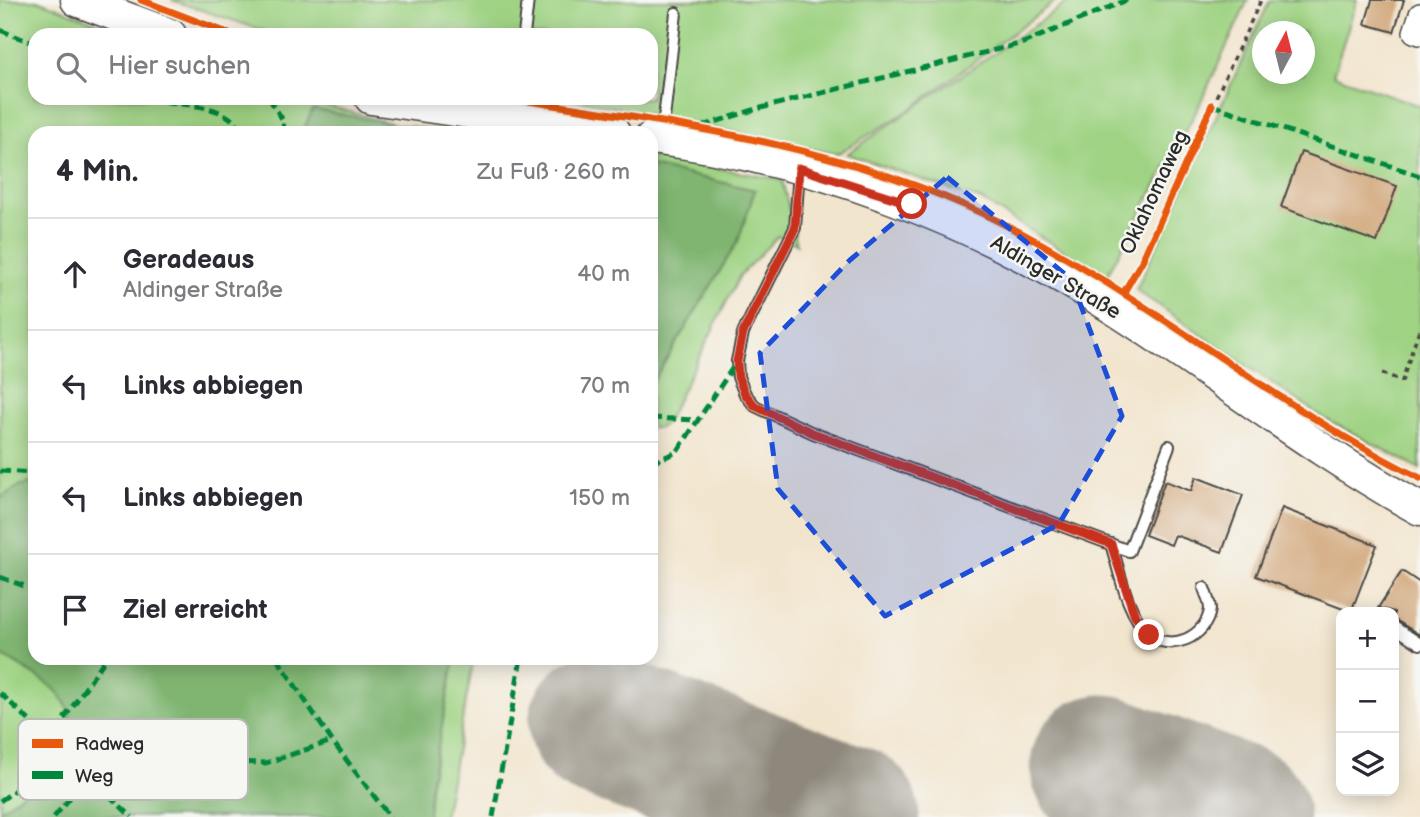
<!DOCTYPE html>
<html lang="de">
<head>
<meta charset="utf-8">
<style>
	:root { --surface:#fff; --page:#f2f2f3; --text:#2b2b33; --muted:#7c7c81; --line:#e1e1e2 }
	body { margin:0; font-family:"Balsamiq Sans",sans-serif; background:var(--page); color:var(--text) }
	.controls { position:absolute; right:21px; bottom:21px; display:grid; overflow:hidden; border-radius:14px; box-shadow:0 4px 18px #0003 }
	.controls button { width:63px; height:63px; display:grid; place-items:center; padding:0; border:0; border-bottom:2px solid var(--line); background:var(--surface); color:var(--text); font:35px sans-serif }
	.compass { position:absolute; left:1252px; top:21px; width:63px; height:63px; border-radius:50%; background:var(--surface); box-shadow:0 4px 18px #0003; rotate:7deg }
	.stop { position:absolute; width:21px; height:21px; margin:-16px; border:5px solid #c8321e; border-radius:50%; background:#fff }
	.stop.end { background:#c8321e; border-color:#fff; box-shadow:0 2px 7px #0008 }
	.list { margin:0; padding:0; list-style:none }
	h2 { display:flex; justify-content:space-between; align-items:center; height:91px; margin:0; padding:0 28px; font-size:30px }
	h2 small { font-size:23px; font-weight:400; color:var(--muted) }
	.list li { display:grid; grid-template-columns:46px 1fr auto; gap:21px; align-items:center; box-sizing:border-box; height:112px; padding:0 28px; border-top:2px solid var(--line) }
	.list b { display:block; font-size:26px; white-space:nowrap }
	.list p { margin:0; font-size:23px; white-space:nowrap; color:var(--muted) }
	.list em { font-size:23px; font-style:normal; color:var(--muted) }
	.icon { flex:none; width:38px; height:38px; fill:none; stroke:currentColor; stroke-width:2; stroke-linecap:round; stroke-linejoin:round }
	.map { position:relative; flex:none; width:1420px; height:817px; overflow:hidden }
	.search { position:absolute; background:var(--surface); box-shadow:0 4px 18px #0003; left:28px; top:28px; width:630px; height:77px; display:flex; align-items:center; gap:18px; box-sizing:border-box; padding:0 24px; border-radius:21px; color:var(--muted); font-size:26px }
	.panel { position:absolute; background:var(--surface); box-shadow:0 4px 18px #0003; left:28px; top:126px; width:630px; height:539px; border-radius:21px }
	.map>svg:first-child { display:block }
	.green { fill:#9fd383; stroke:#657f57; stroke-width:2; fill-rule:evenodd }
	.forest { fill:#7fb571; stroke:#55704e; stroke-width:2 }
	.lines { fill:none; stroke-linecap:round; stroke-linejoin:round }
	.runway { stroke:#8e887c; stroke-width:145 }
	.building { fill:#d2a77c }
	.lane-casing { stroke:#494743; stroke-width:14 }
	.street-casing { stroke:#494743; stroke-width:24 }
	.secondary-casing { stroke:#494743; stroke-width:35 }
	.path { stroke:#494743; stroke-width:3.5; stroke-dasharray:5 5; stroke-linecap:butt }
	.lane { stroke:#fff; stroke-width:10 }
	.street { stroke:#fff; stroke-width:21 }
	.secondary { stroke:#fff; stroke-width:32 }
	.quiet { stroke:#00873e; stroke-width:5; stroke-dasharray:10 5; stroke-linecap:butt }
	.cycleway-casing { stroke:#f6f6f2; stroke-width:11 }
	.cycleway { stroke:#e8590c; stroke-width:7 }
	.route { stroke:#c8321e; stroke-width:9 }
	.marked { fill:#1d4ed8; fill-opacity:0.2; stroke:#1d4ed8; stroke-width:5; stroke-dasharray:14 9; stroke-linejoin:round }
	.labels { text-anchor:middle; stroke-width:5; stroke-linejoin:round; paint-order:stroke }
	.street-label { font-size:21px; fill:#2b2b2b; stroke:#f6f6f2 }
	.key { fill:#f6f6f2; stroke:#b9b9b6; stroke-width:2 }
	.key-label { font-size:19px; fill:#2b2b2b }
</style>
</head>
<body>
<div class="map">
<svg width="1420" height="817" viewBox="0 0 1420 817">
	<rect width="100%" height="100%" fill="#f6f6f2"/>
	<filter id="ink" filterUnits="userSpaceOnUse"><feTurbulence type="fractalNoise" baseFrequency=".0143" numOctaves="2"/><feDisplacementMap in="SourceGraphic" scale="14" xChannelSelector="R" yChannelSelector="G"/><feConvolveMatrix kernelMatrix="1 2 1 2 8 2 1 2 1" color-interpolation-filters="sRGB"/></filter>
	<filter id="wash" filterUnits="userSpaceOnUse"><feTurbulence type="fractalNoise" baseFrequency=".00686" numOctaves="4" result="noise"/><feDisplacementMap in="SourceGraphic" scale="28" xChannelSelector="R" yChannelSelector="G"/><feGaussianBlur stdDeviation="1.57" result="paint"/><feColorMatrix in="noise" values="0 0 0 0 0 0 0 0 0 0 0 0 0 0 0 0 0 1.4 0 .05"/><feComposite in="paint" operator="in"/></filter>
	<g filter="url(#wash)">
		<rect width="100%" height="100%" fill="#f2e5ce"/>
		<g class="green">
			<polygon points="0,0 37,0 130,35 35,35 35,98 297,98 396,124 452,133 35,133 35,658 474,658 444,817 0,817"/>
			<polygon points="171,0 1057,0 908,111 837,154 571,98 651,98 651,35 277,35"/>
			<polygon points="1071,0 1248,0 1199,106 1106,277 981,200 847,154"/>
			<path d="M1270,0h87l-24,75 87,31v363l-98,-52 -186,-127zM1262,32h42v42h-42z"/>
			<polygon points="651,156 782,180 797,244 778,236 740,275 668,419 660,428 651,428"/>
		</g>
		<g class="forest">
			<polygon points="313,109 436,133 302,133"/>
			<polygon points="651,166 755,190 738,241 651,385"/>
			<path d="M35,482v176h420l-25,130 -2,29h-428v-7c33,-22 95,-73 59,-116 -11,-14 -44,-30 -59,-40v-156l19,-12z"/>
		</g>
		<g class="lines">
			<g class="runway">
				<polyline points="601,725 847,817"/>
				<polyline points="1103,767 1237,817"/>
			</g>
		</g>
		<g id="blocks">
			<g class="building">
				<polygon points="1372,0 1404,0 1394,32 1365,24"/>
				<polygon points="1301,152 1397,186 1377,242 1281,207"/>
				<polygon points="1196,477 1243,495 1222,552 1175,535 1171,545 1145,535 1165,481 1191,491"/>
				<polygon points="1282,508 1377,545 1351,612 1256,576"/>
				<polygon points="1402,571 1420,583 1420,635 1394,619 1394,612 1378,608"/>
			</g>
		</g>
	</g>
	<g filter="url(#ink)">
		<use href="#blocks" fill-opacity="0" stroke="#494743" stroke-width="2"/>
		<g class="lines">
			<g class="lane-casing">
				<g id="lane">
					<polyline points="524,35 528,0"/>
					<polyline points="513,117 515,98"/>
					<polyline points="662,136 676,13"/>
					<polyline points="799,170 795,228 743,333 737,361 738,377 745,394 755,406 813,433 1129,551 1169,446"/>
					<path d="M1111,544c9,28 15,68 37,89 21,21 59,4 62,-24 0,-6 -4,-15 -6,-21"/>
					<polyline points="1394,627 1420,644"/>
				</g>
			</g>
			<g class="street-casing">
				<polyline id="street" points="1420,14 1414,32 1420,34"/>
			</g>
			<g class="secondary-casing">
				<g id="secondary">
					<polyline points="77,0 170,35"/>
					<polyline points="371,98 614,133"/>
					<path d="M651,138c165,21 324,81 464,171 102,65 198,141 305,200"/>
				</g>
			</g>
			<g class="path">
				<polyline points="1128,287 1261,0"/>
				<polyline points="1382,373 1402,381 1420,327"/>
			</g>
			<use href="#lane" class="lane"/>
			<use href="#street" class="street"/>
			<use href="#secondary" class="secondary"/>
			<g class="quiet">
				<polyline points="0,30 35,44"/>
				<path d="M151,98c34,11 71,1 93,35"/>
				<polyline points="269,98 284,122 282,133"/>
				<polyline points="1212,105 1420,176"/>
				<polyline points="702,126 757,109 1023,43 1127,0"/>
				<polyline points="651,418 698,420"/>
				<polyline points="651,463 677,452 737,361"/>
				<polyline points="0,471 35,473"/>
				<polyline points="0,577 35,590"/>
				<polyline points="277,658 332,741 390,817"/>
				<polyline points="0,693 132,817"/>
				<polyline points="17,790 49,778 83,773"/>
				<polyline points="0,801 14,791 106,658"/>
				<polyline points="54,817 74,793 97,785 116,770 232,762 266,763 332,741"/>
				<polyline points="493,817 521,658"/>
			</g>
			<g class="cycleway-casing">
				<g id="cycleway">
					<polyline points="141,0 233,35"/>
					<path d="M508,98c163,25 331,46 482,119 151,74 279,186 430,261"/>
					<polyline points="1124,292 1142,261 1212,105"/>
				</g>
			</g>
			<use href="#cycleway" class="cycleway"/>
		</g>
	</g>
	<g class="lines" filter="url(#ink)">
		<polyline class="route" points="912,204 799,168 795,228 743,333 737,361 738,377 745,394 755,406 813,433 1111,544 1135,616 1149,635"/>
	</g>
	<path class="marked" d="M947,177l124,102 51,137 -63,108 -174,92 -107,-127 -18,-136 90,-93z"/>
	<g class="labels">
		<g class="street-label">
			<text transform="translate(1154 192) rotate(-65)" y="7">Oklahomaweg</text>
			<text transform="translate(1056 277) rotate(30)" y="7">Aldinger Straße</text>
		</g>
	</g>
	<rect x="18" y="719" width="230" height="81" rx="10" class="key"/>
	<rect x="32" y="739" width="31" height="9" fill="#e8590c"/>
	<rect x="32" y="771" width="31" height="8" fill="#00873e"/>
	<g class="key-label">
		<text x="75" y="750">Radweg</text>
		<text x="75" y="782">Weg</text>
	</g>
</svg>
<div class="controls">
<button>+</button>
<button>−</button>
<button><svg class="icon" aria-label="layers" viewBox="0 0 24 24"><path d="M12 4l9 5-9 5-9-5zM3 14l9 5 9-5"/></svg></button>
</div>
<svg class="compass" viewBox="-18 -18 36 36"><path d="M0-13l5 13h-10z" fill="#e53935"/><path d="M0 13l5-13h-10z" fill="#7c7c81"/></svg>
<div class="stop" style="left:912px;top:204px"></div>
<div class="stop end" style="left:1149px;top:635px"></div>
<div class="search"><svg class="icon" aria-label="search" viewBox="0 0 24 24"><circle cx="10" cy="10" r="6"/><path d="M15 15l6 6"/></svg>Hier suchen</div>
<section class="panel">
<h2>4 Min.<small>Zu Fuß · 260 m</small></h2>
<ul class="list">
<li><svg class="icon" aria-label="ahead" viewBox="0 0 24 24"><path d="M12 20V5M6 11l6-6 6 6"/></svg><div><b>Geradeaus</b><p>Aldinger Straße</p></div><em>40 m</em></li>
<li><svg class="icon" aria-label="left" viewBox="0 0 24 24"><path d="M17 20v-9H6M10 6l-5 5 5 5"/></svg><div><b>Links abbiegen</b></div><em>70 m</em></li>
<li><svg class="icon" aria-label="left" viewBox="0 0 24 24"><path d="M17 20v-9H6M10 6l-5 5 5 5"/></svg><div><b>Links abbiegen</b></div><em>150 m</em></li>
<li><svg class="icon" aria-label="arrive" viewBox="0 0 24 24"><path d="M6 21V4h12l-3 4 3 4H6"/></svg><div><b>Ziel erreicht</b></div></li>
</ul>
</section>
</div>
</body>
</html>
